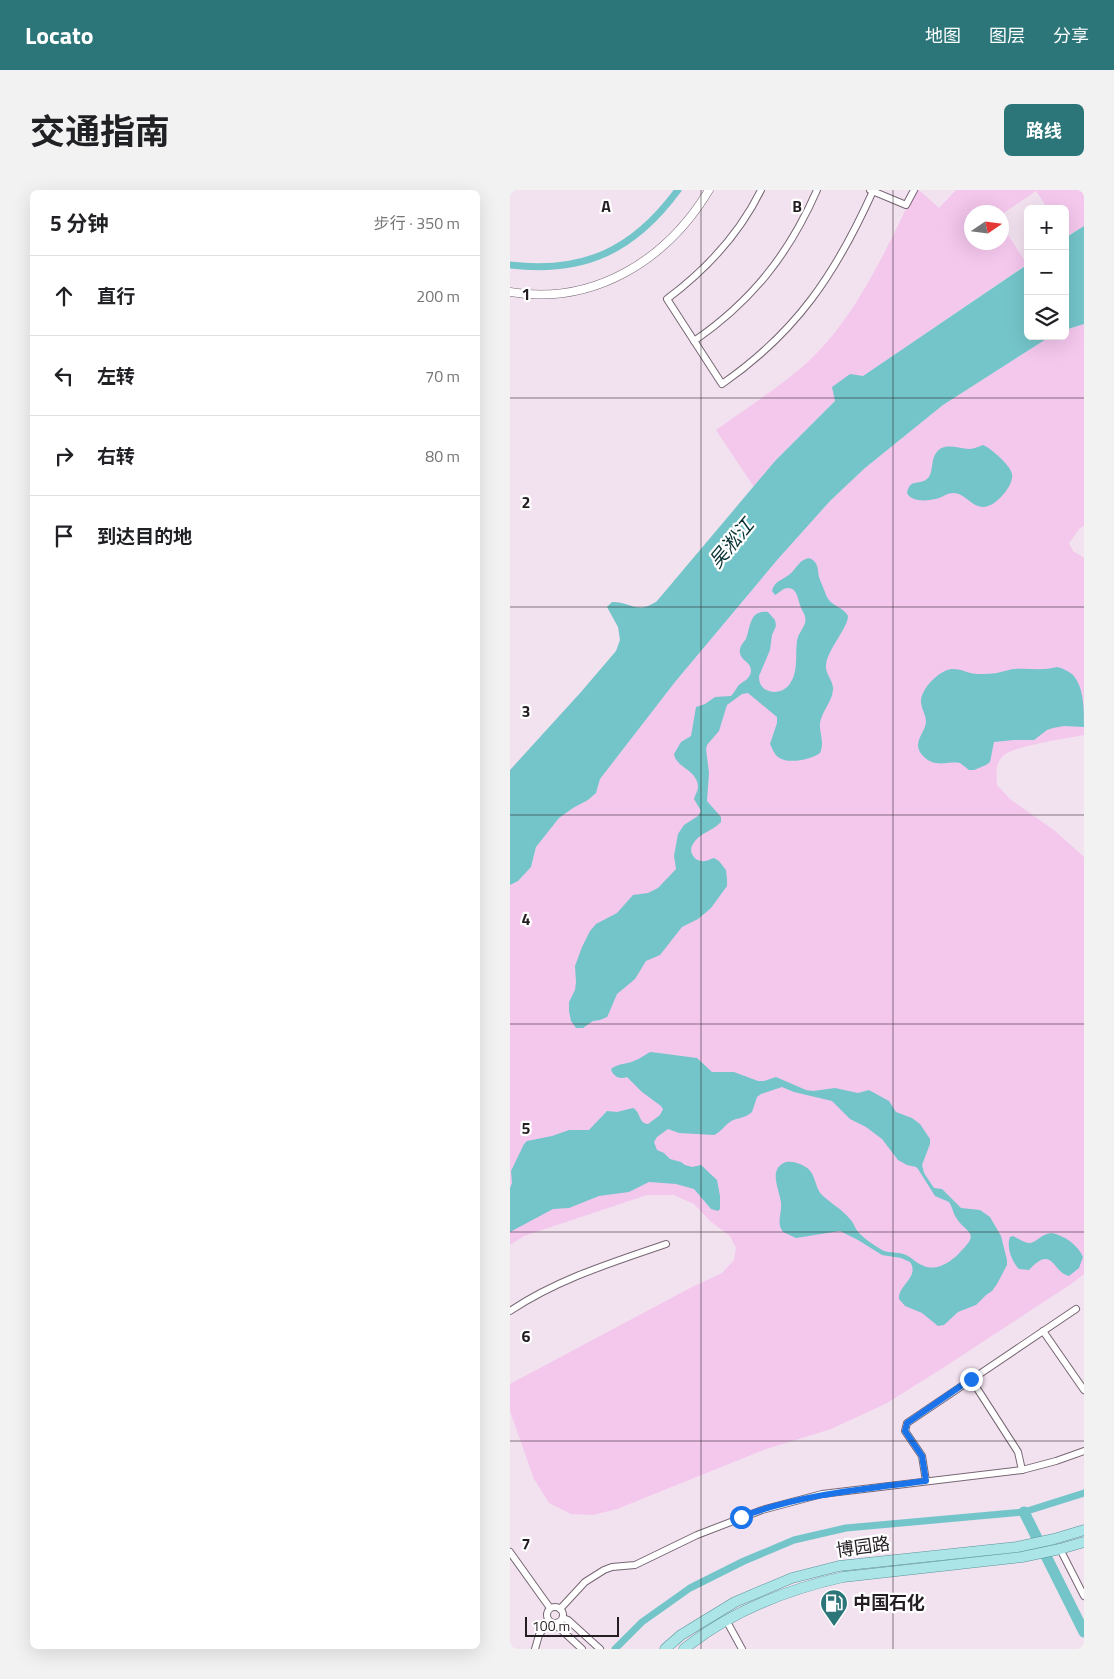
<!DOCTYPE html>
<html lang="zh">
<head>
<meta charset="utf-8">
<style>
	:root { --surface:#fff; --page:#f2f2f2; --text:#202124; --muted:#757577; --line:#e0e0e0; --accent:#2c767a }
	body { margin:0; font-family:"Titillium Web","Noto Sans SC",sans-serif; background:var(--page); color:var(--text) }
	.controls { position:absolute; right:15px; top:15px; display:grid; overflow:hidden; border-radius:8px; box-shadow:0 5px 20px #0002 }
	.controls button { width:45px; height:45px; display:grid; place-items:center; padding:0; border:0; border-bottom:1px solid var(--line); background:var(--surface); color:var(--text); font:25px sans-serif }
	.compass { position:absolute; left:454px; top:15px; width:45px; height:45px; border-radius:50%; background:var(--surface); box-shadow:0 5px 20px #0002; rotate:77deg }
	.scale { position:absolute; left:15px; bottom:12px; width:94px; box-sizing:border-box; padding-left:5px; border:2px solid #241e23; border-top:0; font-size:14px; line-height:18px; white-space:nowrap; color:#241e23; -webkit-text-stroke:4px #fff; paint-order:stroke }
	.stop { position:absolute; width:15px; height:15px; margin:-11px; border:4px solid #1a73e8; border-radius:50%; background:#fff }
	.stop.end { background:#1a73e8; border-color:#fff; box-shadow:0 1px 5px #0008 }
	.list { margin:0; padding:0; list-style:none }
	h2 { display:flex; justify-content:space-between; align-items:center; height:65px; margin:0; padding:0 20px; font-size:21px }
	h2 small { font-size:16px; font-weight:400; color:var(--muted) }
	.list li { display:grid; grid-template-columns:32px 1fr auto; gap:15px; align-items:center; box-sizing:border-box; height:80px; padding:0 20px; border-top:1px solid var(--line) }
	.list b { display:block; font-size:19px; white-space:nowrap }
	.list em { font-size:16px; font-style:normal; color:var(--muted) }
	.icon { flex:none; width:28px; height:28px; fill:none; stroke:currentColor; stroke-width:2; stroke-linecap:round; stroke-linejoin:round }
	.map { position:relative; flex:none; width:574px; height:1459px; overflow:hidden; border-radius:8px }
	header { display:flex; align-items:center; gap:30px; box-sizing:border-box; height:70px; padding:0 25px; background:var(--accent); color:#fff }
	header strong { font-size:24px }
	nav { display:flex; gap:28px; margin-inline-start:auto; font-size:18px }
	.intro { display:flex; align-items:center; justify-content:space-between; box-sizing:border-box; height:120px; padding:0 30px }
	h1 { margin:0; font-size:35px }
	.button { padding:12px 22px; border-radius:8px; background:var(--accent); color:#fff; font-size:18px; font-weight:700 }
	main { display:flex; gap:30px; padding:0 30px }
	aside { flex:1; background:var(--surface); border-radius:8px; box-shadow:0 5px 20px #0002 }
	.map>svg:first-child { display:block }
	.green { fill:#f4c7ed }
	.water { fill:#74c5ca }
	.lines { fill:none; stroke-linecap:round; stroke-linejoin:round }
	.canal { stroke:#74c5ca; stroke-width:7 }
	.river { stroke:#74c5ca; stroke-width:11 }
	.minor-casing { stroke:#766773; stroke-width:8 }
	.tertiary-casing { stroke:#766773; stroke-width:9 }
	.primary-casing { stroke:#599499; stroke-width:11 }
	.minor { stroke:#fff; stroke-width:6 }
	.tertiary { stroke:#fff; stroke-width:8 }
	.primary { stroke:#ace5e8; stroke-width:10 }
	.route { stroke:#1a73e8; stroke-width:6 }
	.grid { fill:none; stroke:#241e23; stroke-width:1; stroke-opacity:0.55 }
	.labels { text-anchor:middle; stroke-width:4.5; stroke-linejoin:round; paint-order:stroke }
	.street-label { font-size:18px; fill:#241e23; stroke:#fff }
	.poi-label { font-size:18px; font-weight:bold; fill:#241e23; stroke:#fff; text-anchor:start }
	.water-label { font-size:19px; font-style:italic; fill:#073133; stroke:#fff }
	.grid-label { font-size:16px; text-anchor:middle; font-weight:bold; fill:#241e23; stroke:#fff; stroke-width:4.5; stroke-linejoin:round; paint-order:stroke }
</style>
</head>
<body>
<header>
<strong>Locato</strong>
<nav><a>地图</a><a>图层</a><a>分享</a></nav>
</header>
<div class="intro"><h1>交通指南</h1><a class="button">路线</a></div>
<main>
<aside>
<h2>5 分钟<small>步行 · 350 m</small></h2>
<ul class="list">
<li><svg class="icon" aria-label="ahead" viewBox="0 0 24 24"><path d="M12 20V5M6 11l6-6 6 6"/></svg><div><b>直行</b></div><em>200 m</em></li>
<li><svg class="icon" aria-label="left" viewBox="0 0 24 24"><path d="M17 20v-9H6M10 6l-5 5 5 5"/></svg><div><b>左转</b></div><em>70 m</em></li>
<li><svg class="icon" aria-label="right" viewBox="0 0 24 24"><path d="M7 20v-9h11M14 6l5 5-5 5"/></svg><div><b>右转</b></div><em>80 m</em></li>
<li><svg class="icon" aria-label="arrive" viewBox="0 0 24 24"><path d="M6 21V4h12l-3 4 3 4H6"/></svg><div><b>到达目的地</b></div></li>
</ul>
</aside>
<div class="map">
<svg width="574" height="1459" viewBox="0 0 574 1459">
	<rect width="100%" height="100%" fill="#f2e1ef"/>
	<g class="green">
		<path d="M405,0h4l20,18 17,-18h128v36l-17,10 -2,-3v-24h-17l-12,-18 -34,23v-2h-30v30h30v-16l25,38 -164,112 -28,25 -60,60 -21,26 -38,-57c32,-23 66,-44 95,-71 46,-44 77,-113 104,-169z"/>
		<path d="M574,134v202l-4,2 -11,15 4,8 11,7v177c-16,3 -69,11 -80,20 -9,8 -8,19 -7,30l13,14 45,32 29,26v417l-13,10 -122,80 -62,39 -56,26 -65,20 -149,60 -24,6 -22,-1 -22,-11 -15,-24 -24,-68v-27l182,-97 30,-14 12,-13 2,-12 -6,-12 -20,-15 -16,-17 -20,-9h-27l-123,41 -14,9v-360l8,-4 13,-14 5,-20 23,-29 14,-10 15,-8 8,-7 4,-14 75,-97 103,-123 52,-58 35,-33 78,-63 108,-69h14v-6z"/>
	</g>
	<g class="water">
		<polygon points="574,36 574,134 555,140 555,48"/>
		<path d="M518,74v72h23l-108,69 -78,63 -35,33 -52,58 -103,123 -75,97 -4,14 -8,7 -15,8 -14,10 -23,29 -5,20 -13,14 -8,4v-115l71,-78 35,-41 4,-11 -2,-13 -11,-20 5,-5c20,0 25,13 45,-1l118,-140 60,-60 -3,-14 18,-13 13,2z"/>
		<path d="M473,255c8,3 28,21 29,29 2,11 -14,29 -24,32 -15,5 -21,-13 -35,-13 -5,0 -9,3 -14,5 -10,3 -27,5 -32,-5 3,-15 11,-7 20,-14 6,-5 4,-15 7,-22 7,-16 21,-9 34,-8 5,0 10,-2 15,-4z"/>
		<path d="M299,368c10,4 8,10 10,19 2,6 5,12 7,18 5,12 17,11 22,21 0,12 -21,34 -22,49 -1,9 8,16 7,25 -1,12 -11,21 -13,33 -1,10 5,19 0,30 -8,6 -32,12 -42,4 -4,-3 -6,-9 -8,-13l7,-21v-6l-29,-24 -6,1 -15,11 -8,26 -12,14 -1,4 3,24 -2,28 14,16v5c-8,9 -22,11 -28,22 -5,7 1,17 9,17 4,1 8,-2 12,-3l5,3 7,9 1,10v6l-16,22 -13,11 -16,8 -22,28 -14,6 -11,18 -18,15 -8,19 -2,4 -7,3 -7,1 -10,7h-7l-5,-7 -2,-10v-9l6,-12 1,-8 -1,-16 7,-19 8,-16 6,-7 21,-11 16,-18 15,-2 10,-5 18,-19 -2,-13 4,-22 6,-9 14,-9 3,-5 -7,-12c1,-4 4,-8 4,-12 0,-17 -22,-19 -24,-33l7,-12 10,-6 5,-29 9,-3 10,-7 16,-1c3,-3 5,-7 7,-10 5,-5 11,-6 13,-14 1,-10 -10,-11 -11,-19 -1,-6 3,-10 6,-14 5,-12 3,-29 22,-27l7,8 1,6 -4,9 -2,15 -11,26c-1,17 20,21 30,9 10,-13 6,-29 8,-44 1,-7 6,-12 8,-18 2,-8 -3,-11 -5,-18 -2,-6 -3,-17 -12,-17 -5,0 -9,5 -13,7l-3,-4c2,-10 11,-11 18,-17 7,-6 9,-14 19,-16z"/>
		<path d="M547,477c6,1 10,4 15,7 12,12 12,34 12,53l-20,-1 -11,2 -6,2 -13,10h-20l-20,2 -4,20 -4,3 -12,5h-5l-9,-7c-13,-2 -24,5 -36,-6 -14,-14 1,-23 2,-35 0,-7 -4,-12 -5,-19 -1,-12 13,-27 24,-32 12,-6 21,3 33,3 7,0 16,0 23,-2 5,-1 9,-3 14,-3 15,-1 28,2 42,-2z"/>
		<path d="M141,862l46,6 15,14h22l24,9h6l12,-4 30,13 7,1 22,-3 23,5 11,-3 20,11 7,11 16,6 8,6 10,15v5l-8,21 2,8 10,15 8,1 19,19 19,2 10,7 11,19 6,24v5l-10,19 -5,7 -6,4 -10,10 -18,7 -14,13 -6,1 -16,-13 -17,-7 -6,-7c-1,-14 21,-22 11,-37l-9,-4 -19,-3 -24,-15 -18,-9 -44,7 -13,-6c-7,-9 -1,-19 -2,-29 -1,-13 -14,-34 5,-41 6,-1 13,1 18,4 12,6 10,19 17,28 9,9 21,15 29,25 3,3 4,6 6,10 5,8 18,16 26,21 8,4 18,1 26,6 5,3 10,8 16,10 14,6 30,-6 39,-17 17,-17 2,-17 -6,-30 -4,-5 -4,-11 -8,-17l-14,-6 -17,-27 -2,-2 -9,-2 -9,-5 -16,-21 -16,-12 -16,-8 -18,-18 -38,-9 -12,-5 -21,7 -4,3 -5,15c-9,8 -16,5 -22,10 -6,4 -9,10 -16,13l-35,-2 -11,-4 -11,8 -3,5 3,8 7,3 6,6 11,3 4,3 7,2 9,-2 16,15 3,16v13l-2,2 -7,-2 -17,-20 -18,-5 -27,-2 -20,10 -30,4 -30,12 -16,1 -43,23v-44l2,-5 -1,-12 13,-27 3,-3 25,-5 17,-6h20l18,-19 10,1 16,-4c8,4 5,15 15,16l12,-9 3,-6 -2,-3 -19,-14 -15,-15c-7,2 -12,1 -16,-7l1,-2c8,-5 17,-4 24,-8 6,-2 9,-6 15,-8z"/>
		<path d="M541,1043c13,2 27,12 32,24l-4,11 -10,8c-17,-4 -16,-32 -40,-6l-10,-1c-7,-7 -13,-22 -9,-32l3,-1c4,2 10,6 15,7 7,1 13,-9 23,-10z"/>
	</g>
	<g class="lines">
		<g class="canal">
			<path d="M0,75c74,9 124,-15 168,-75"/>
			<polyline points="105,1459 132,1432 180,1398 234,1371 284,1350 336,1338 514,1322 574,1303"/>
		</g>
		<polyline class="river" points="514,1322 574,1442"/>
		<g class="minor-casing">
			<g id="minor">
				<path d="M251,0c-22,45 -54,79 -94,109l55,85c75,-52 114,-111 151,-193"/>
				<polyline points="360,0 396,15 404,0"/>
				<path d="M184,151c58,-40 95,-87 123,-151"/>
				<path d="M0,1121c48,-32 101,-48 156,-67"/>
				<polyline points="533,1141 574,1200"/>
				<polyline points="461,1189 508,1262 512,1280"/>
				<polyline points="416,1291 412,1266 395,1241 397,1233 566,1119"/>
				<polyline points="550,1359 574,1406"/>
				<polyline points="0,1362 40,1418"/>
				<circle cx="45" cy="1425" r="8"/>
				<polyline points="50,1419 75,1392 94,1380 102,1377 125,1375 187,1345 252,1320 312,1304 512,1280 546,1271 574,1261"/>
				<polyline points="53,1428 58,1430 90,1459"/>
				<polyline points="216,1430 232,1459"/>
				<polyline points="45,1434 72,1459"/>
				<polyline points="25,1459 29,1445 39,1431"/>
			</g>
		</g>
		<g class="tertiary-casing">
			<path id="tertiary" d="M0,102c84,14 157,-32 199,-102"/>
		</g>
		<g class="primary-casing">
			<g id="primary">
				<polyline points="155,1459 171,1445 225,1412 282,1388 329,1376 507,1357 544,1349 574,1340"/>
				<path d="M174,1459c47,-38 101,-59 159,-72l179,-20 38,-8 24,-7"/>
			</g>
		</g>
		<use href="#minor" class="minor"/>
		<use href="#tertiary" class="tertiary"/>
		<use href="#primary" class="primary"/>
	</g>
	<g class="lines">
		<path class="route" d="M231,1327c60,-23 122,-28 185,-36l-4,-25 -17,-25 2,-8 64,-44"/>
	</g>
	<path class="grid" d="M191,0v1459M383,0v1459M0,208h574M0,417h574M0,625h574M0,834h574M0,1042h574M0,1251h574"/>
	<defs>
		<g id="fuel-pin" transform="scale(1.4375)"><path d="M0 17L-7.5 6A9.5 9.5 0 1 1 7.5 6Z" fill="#2c767a" stroke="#fff"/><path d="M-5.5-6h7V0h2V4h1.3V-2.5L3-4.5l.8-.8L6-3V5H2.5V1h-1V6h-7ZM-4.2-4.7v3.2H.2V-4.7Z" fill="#fff"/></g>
	</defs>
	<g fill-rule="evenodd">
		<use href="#fuel-pin" x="324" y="1413"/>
	</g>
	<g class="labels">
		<g class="street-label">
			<text transform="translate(353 1357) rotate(-8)" y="6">博园路</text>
		</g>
		<g class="poi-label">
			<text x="343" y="1419">中国石化</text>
		</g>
		<g class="water-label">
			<text transform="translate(221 353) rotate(-50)" y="7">吴淞江</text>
		</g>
	</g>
	<g class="grid-label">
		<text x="96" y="22">A</text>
		<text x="287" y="22">B</text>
		<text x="16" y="110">1</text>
		<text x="16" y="318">2</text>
		<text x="16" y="527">3</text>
		<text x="16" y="735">4</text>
		<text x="16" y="944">5</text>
		<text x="16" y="1152">6</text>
		<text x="16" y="1360">7</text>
	</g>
</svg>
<div class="controls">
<button>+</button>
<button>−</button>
<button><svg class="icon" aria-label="layers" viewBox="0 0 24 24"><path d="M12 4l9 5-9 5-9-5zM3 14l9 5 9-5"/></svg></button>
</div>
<svg class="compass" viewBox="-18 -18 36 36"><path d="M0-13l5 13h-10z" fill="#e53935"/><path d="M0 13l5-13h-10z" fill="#757577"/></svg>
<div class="scale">100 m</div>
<div class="stop" style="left:231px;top:1327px"></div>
<div class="stop end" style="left:461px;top:1189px"></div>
</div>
</main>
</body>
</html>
